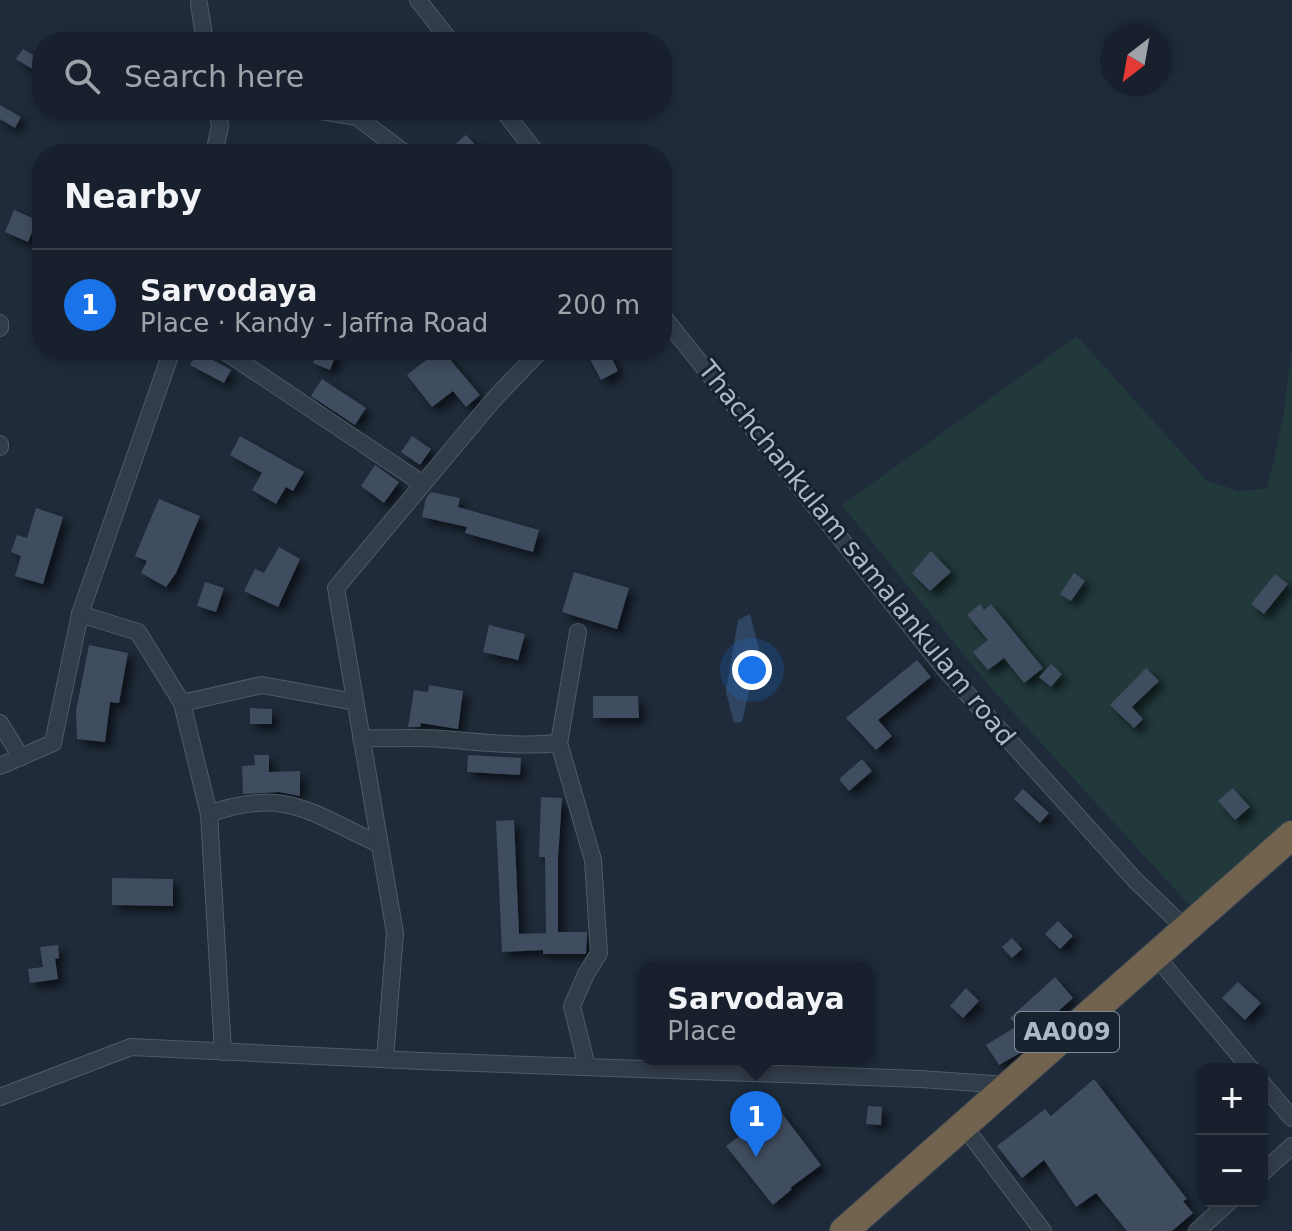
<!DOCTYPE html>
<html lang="en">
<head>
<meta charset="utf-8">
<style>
	:root { --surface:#17202c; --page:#242d38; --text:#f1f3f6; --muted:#9ea3a9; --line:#363e48; --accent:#1a73e8 }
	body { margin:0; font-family:"DejaVu Sans",sans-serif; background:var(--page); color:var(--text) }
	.controls { position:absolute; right:24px; bottom:24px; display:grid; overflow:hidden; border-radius:16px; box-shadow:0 4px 12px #0003 }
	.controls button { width:72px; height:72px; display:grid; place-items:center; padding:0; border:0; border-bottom:2px solid var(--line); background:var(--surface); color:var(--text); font:40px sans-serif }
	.compass { position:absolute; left:1100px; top:24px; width:72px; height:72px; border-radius:50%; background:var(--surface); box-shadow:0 4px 12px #0003; rotate:211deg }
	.you { position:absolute; left:752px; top:670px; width:28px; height:28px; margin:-20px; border:6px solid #fff; border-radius:50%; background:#1a73e8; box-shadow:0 0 0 12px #1a73e833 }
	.badge { display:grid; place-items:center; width:52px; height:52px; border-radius:50%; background:var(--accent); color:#fff; font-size:26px; font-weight:700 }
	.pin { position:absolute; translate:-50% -66px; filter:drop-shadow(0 2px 4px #0008) }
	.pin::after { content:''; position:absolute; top:42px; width:28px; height:24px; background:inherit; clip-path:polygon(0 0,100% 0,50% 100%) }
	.popup { position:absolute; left:638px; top:961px; width:236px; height:104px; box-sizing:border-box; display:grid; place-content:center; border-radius:16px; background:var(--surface); filter:drop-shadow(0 2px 6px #0005); font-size:26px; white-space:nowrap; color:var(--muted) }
	.popup b { font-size:30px; color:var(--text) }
	.popup::after { content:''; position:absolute; left:50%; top:100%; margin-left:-16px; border:16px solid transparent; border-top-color:var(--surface) }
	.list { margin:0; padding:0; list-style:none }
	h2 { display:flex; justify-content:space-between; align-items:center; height:104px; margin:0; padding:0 32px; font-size:34px }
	h2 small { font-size:26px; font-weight:400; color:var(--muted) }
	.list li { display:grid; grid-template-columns:52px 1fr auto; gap:24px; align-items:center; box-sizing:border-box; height:112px; padding:0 32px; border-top:2px solid var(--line) }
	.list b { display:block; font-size:30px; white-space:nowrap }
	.list p { margin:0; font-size:26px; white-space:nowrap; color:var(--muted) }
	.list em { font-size:26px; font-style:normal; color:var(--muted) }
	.icon { flex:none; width:44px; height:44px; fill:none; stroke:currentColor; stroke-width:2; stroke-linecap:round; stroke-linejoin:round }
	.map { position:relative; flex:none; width:1292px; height:1231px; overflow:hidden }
	.search { position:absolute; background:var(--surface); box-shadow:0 4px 12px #0003; left:32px; top:32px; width:640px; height:88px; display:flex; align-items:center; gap:20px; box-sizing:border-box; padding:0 28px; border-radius:32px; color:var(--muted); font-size:30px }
	.panel { position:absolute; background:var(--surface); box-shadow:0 4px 12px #0003; left:32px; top:144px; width:640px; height:216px; border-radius:32px }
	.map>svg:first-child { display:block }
	.green { fill:#21393b }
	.water { fill:#2f4561 }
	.building { fill:#3f4d60; filter:url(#shadow) }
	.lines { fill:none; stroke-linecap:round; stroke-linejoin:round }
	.street-casing { stroke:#505a68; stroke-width:18 }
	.highway-casing { stroke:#3d4755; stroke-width:30 }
	.street { stroke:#323d4a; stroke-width:16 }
	.highway { stroke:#71634e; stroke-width:28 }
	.labels { text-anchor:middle; stroke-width:6; stroke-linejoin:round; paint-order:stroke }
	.shield { fill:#18222f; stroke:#808a99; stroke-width:2 }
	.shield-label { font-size:24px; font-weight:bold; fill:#adb7c7 }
	.street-label { font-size:26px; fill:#adb7c7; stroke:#18222f }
</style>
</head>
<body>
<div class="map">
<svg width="1292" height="1231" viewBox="0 0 1292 1231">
	<defs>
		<filter id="shadow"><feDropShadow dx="6" dy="6" stdDeviation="4" flood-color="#0009"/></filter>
	</defs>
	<rect width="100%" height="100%" fill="#1f2b3a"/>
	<polygon class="green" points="1077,336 1207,481 1240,491 1267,488 1283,419 1292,347 1292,817 1190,906 991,688 842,505"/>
	<polygon class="water" points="750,614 759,649 742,722 734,723 726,692 738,620"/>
	<g class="building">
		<polygon points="23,49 42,60 42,75 16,59"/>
		<polygon points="0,105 21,117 15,128 0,119"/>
		<polygon points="466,135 484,154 444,154"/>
		<polygon points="14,210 37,220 28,242 5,232"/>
		<polygon points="319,350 338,350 330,370 313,363"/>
		<polygon points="416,350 442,350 480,395 466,407 453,391 432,407 407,375 426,360"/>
		<polygon points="598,350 608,350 618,371 601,380 588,355"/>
		<polygon points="198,352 231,370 224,383 190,365"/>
		<polygon points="322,379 366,408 355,425 311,396"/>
		<polygon points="240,436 304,472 293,491 286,487 276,504 252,490 262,473 230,455"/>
		<polygon points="412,436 431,449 420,465 401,452"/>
		<polygon points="375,465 399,482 384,503 361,486"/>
		<polygon points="431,492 460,498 458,507 539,530 533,552 465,533 467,527 422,517 426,498"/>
		<polygon points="159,499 200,516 176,573 166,587 141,573 147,561 135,556"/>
		<polygon points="36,508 63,517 43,584 15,576 21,556 11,552 17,535 27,538"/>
		<polygon points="279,547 300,559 278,607 244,591 255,569 264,573"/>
		<polygon points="931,551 951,572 930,591 912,573"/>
		<polygon points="574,572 629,588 617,629 562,612"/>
		<polygon points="1074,573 1085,581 1071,601 1060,594"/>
		<polygon points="1275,574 1288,584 1264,614 1251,604"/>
		<polygon points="205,582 224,588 216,612 197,606"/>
		<polygon points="980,604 984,610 991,604 1043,668 1024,683 1004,658 988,670 973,652 988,640 967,615"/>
		<polygon points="489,625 525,634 518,660 483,652"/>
		<polygon points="89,645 128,653 119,703 110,702 105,742 77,739 76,711"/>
		<polygon points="917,660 931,677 878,720 892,736 876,750 846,718"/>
		<polygon points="1051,664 1062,674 1051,687 1039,677"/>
		<polygon points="1146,668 1159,681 1132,707 1143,719 1134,728 1110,705"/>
		<polygon points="429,685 463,691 458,729 421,723 420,727 408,727 414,690 428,692"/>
		<polygon points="593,696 638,696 639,718 593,718"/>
		<polygon points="250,708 272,709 272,724 250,724"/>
		<polygon points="254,755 269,755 269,772 300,771 300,796 279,792 243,794 242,766 255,765"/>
		<polygon points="468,755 521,758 520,775 467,772"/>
		<polygon points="862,759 872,771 849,791 839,779"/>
		<polygon points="1233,788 1250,807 1235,820 1218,801"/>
		<polygon points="1023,789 1049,813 1040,823 1014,799"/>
		<polygon points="541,797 562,798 558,858 558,932 587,932 586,954 543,954 543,950 502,952 496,821 514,820 519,934 546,933 545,857 539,857"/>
		<polygon points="112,878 173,879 173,906 112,905"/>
		<polygon points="1058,921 1073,936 1060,949 1045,934"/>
		<polygon points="1012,938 1022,949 1012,958 1002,947"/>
		<polygon points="58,945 59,958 55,959 58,979 30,983 28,969 43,967 40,947"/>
		<polygon points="1055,977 1073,998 1017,1048 1020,1053 999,1065 986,1045 1017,1026 1010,1018"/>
		<polygon points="1238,982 1261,1003 1245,1020 1222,998"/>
		<polygon points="966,988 979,1001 963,1018 950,1006"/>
		<polygon points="1094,1079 1187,1199 1183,1201 1193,1213 1172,1231 1127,1231 1096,1193 1076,1207 1044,1160 1022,1178 997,1146 1045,1109 1051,1116"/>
		<polygon points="868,1106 882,1107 881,1125 866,1124"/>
		<polygon points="778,1108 821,1165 790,1188 792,1189 773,1205 726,1146"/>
	</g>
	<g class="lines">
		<g class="street-casing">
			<g id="street">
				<polyline points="418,0 451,42"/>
				<polyline points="199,4 205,42"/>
				<polyline points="315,110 357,117 406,154"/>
				<polyline points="503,110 537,154"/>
				<polyline points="214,154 220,126 217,110"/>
				<polyline points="662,315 944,668 1135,880 1186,929"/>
				<polyline points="0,323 0,328"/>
				<polyline points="223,350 423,484"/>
				<polyline points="0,444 0,447"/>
				<polyline points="80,614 138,632 182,703 209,814 223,1052"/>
				<polyline points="578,632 559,743 593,860 599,953 586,974 572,1006 587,1067"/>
				<polyline points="182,703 262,685 355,702"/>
				<polyline points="0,723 21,757"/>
				<path d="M361,738c27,1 54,-1 81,1 40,3 77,8 117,4"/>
				<polyline points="0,766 53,743 80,614 172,350"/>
				<path d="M209,814c77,-28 103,0 170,30"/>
				<polyline points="1155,955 1251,1069"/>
				<polyline points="385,1059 395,933 336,588 494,399 541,350"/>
				<polyline points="1262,1083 1292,1118"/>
				<polyline points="0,1097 131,1047 421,1061 920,1079 1007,1085"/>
				<polyline points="963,1125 1043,1231"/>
				<polyline points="1262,1173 1292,1146"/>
				<polyline points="1197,1231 1230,1201"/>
			</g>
		</g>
		<g class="highway-casing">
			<polyline id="highway" points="844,1231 1292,835"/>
		</g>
		<use href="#street" class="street"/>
		<use href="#highway" class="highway"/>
	</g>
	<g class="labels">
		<rect class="shield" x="1015" y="1012" width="104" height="40" rx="6"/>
		<g class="shield-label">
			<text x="1067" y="1040">AA009</text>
		</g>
		<g class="street-label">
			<text transform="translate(857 553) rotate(51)" y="9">Thachchankulam samalankulam road</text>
		</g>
	</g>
</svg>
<div class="controls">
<button>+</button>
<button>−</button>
</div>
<svg class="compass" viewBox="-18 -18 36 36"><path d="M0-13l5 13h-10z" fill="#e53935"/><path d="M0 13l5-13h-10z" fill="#9ea3a9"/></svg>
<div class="you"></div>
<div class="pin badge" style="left:756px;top:1157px">1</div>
<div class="popup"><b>Sarvodaya</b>Place</div>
<div class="search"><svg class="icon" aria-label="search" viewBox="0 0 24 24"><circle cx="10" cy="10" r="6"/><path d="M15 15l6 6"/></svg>Search here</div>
<section class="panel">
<h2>Nearby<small></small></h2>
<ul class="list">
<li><span class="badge">1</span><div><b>Sarvodaya</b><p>Place · Kandy - Jaffna Road</p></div><em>200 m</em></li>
</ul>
</section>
</div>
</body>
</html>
